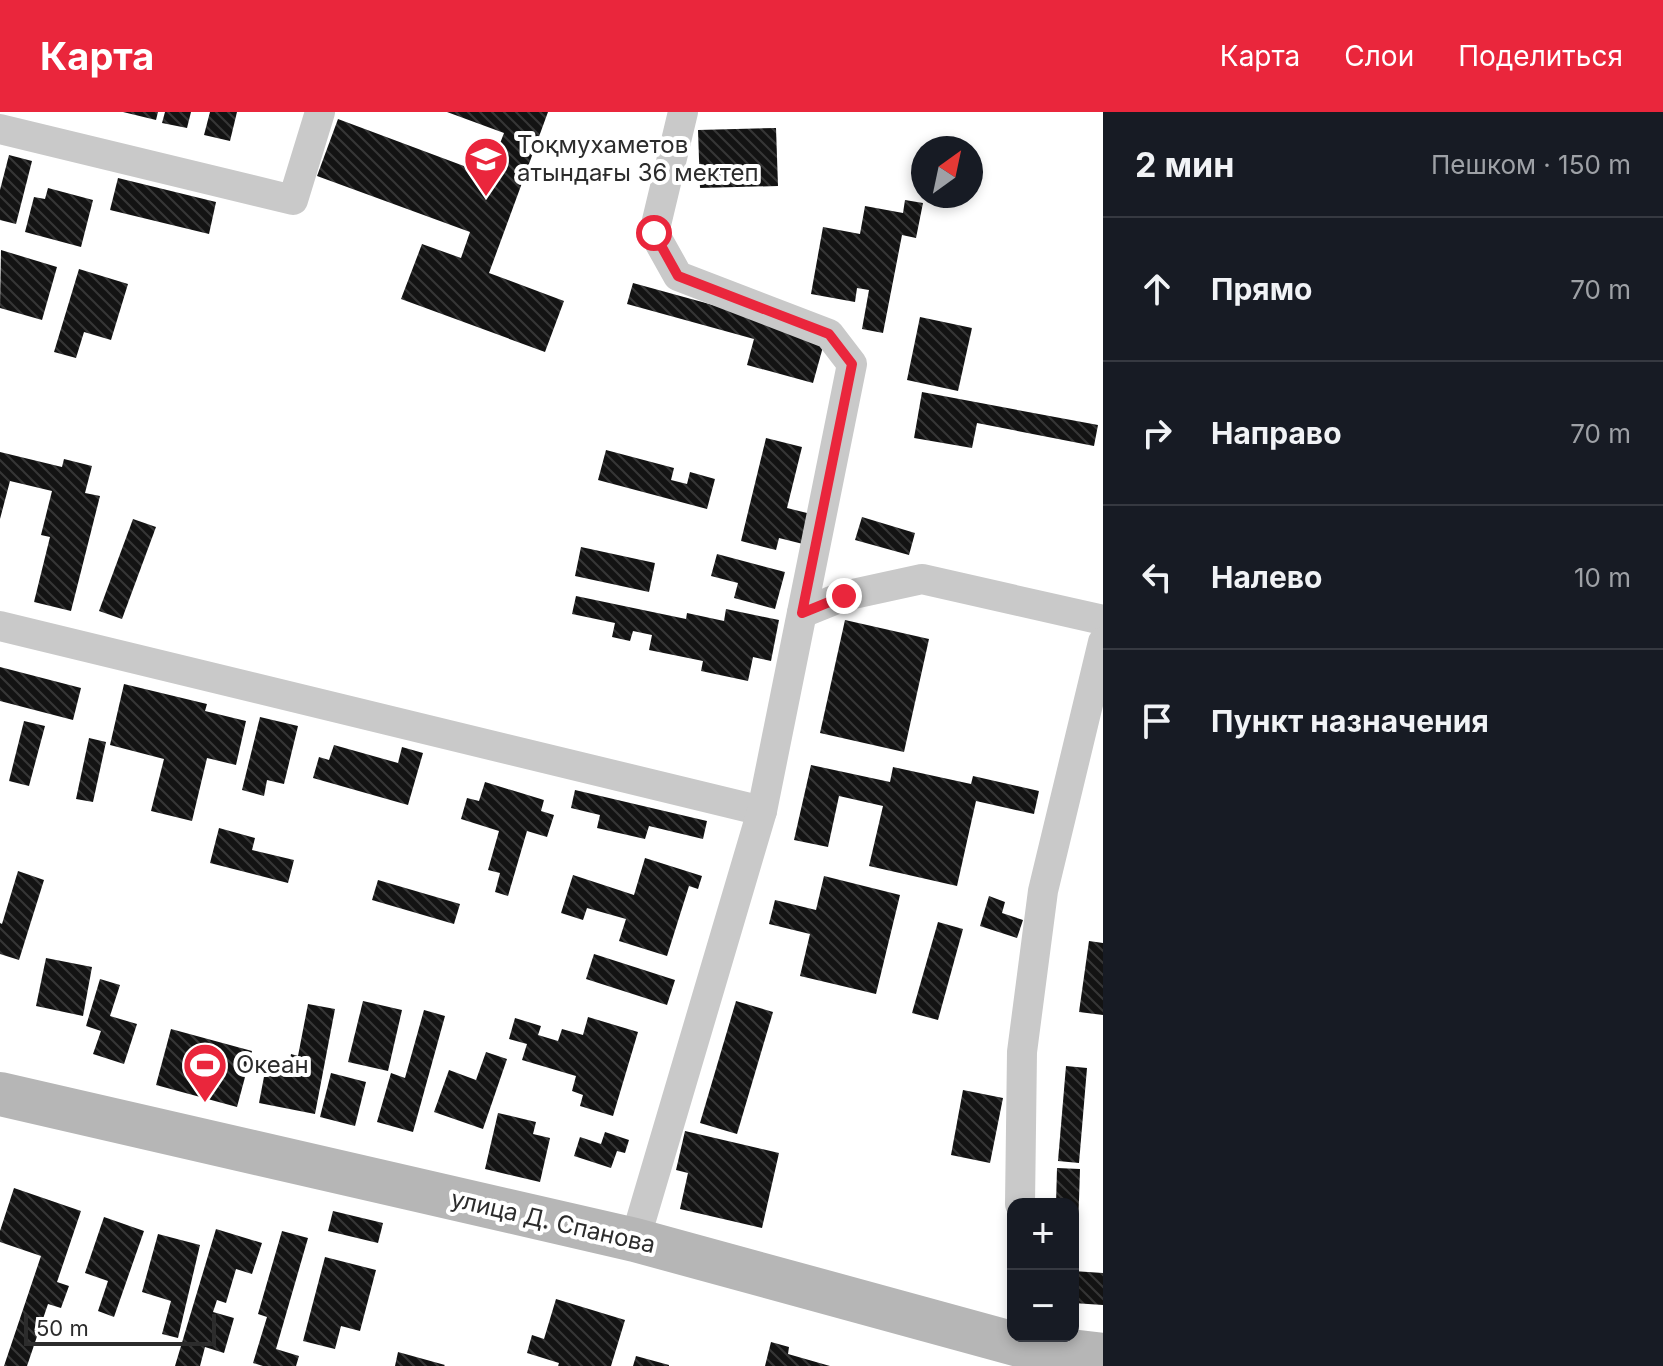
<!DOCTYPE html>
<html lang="ru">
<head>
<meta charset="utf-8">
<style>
	:root { --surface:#171b24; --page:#242831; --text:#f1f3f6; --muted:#9ea1a6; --line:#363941; --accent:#ea263c }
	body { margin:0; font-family:Inter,sans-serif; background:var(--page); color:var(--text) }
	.controls { position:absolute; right:24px; bottom:24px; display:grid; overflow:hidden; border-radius:16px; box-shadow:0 4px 12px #0003 }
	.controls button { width:72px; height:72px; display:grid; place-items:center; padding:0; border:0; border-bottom:2px solid var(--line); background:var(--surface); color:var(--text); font:40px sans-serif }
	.compass { position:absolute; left:911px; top:24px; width:72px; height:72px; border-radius:50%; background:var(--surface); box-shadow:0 4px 12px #0003; rotate:33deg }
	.scale { position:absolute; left:24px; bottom:20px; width:192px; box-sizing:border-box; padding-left:8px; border:4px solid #2c2c2c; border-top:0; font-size:22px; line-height:28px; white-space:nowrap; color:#2c2c2c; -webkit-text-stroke:6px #fff; paint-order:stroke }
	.stop { position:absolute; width:24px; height:24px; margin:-18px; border:6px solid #ea263c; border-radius:50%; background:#fff }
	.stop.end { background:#ea263c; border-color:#fff; box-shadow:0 2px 8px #0008 }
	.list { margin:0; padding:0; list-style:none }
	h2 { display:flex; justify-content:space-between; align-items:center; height:104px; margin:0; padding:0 32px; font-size:34px }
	h2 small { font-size:26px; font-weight:400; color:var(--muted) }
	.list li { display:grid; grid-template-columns:52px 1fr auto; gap:24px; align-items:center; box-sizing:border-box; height:144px; padding:0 32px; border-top:2px solid var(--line) }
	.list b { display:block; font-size:30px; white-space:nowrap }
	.list em { font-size:26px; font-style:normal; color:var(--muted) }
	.icon { flex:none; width:44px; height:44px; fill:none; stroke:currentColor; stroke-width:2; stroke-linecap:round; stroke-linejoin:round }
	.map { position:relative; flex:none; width:1103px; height:1254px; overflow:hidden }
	header { display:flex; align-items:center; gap:48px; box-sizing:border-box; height:112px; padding:0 40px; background:var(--accent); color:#fff }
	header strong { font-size:38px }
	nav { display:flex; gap:44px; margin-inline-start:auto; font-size:28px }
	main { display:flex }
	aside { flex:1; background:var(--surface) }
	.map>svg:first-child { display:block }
	.building { fill:url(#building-back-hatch) }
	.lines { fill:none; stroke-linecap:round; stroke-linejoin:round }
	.minor { stroke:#c9c9c9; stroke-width:30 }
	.secondary { stroke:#b6b6b6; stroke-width:44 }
	.route { stroke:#ea263c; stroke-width:10 }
	.labels { text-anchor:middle; stroke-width:8; stroke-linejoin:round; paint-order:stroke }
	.poi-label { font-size:24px; fill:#2c2c2c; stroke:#fff; text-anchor:start }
	.street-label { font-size:24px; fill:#2c2c2c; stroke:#fff }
</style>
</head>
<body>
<header>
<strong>Карта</strong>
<nav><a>Карта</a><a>Слои</a><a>Поделиться</a></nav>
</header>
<main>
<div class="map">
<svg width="1103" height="1254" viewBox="0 0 1103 1254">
	<defs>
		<pattern id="building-back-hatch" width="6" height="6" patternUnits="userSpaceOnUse" patternTransform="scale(2)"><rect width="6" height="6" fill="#131313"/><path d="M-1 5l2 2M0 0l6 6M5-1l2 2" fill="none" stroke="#363636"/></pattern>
	</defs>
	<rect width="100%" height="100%" fill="#fff"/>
	<g class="building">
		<polygon points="123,0 158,0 156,8"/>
		<polygon points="165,0 191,0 187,16 162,11"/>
		<polygon points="210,0 237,0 230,29 204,23"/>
		<polygon points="447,0 548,0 489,161 564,189 545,240 401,187 422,132 461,146 470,120 317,64 338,7 488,63 504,21"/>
		<polygon points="776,16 778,74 700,76 698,18"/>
		<polygon points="9,43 32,49 16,112 0,108 0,78"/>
		<polygon points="118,66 216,90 209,122 110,98"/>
		<polygon points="48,76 93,88 81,135 25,120 34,85 45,87"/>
		<polygon points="905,88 923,91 916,126 902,123 883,221 862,217 869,178 857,176 855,190 811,182 823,115 860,122 865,94 903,101"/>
		<polygon points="1,138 57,155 42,208 0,196"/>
		<polygon points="79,157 128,172 111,228 84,220 76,246 54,240"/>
		<polygon points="633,171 826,224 813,271 747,253 754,227 627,192"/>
		<polygon points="920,205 972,216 958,279 907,268"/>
		<polygon points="922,280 1098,313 1094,334 977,311 972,336 914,326"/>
		<polygon points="766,326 802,335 787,396 811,402 803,432 779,426 776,438 741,429"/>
		<polygon points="606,338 674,356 671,368 687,372 690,360 715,367 707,397 598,368"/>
		<polygon points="0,340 62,355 64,347 92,354 85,381 100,384 71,499 34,490 50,425 41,423 52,379 10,369 0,407"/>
		<polygon points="862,405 915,421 909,443 855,428"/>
		<polygon points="133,407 156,415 122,507 99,499"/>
		<polygon points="581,435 655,451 649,480 575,464"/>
		<polygon points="717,442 785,460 775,497 734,486 738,471 711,464"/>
		<polygon points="576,484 686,507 687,501 724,509 726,497 779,508 771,549 753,545 748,569 701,559 703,549 649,538 652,523 633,519 630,529 612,525 615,511 572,502"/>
		<polygon points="845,508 929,527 904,640 820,621"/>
		<polygon points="0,555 81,576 73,608 0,589"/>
		<polygon points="124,572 207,592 205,599 246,609 236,653 207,646 192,709 151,699 164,647 110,633"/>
		<polygon points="260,605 298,614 284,672 267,668 264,684 242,678"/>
		<polygon points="24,609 45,614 29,674 9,669"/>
		<polygon points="89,626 106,630 93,690 76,687"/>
		<polygon points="334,633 398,651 402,635 423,641 408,693 313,666 319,645 329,648"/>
		<polygon points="811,653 890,670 893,655 971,672 973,664 1039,679 1034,702 976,689 957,774 869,754 883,694 839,684 828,735 794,728"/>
		<polygon points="485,670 544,688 541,699 554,703 547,725 527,719 508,784 495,780 500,761 488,758 499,719 461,707 467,686 479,689"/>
		<polygon points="575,678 707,709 703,727 649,714 645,727 597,716 600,703 571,696"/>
		<polygon points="219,716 255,726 252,738 294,748 288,771 210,751"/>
		<polygon points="645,746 702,764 698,777 689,774 667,844 619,829 626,807 587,796 583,808 561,801 573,763 634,783"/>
		<polygon points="18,759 44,768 19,848 0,842 0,811 2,812"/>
		<polygon points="824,764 900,783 876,882 800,864 810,822 769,812 775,788 816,798"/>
		<polygon points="378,768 460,792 454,812 372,788"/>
		<polygon points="989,784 1005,790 1002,801 1023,808 1017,826 980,814"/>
		<polygon points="938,810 963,817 938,908 912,901"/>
		<polygon points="1089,829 1103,831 1103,903 1079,900"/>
		<polygon points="594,842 675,868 667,893 586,867"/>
		<polygon points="46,846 92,855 83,904 36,894"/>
		<polygon points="100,867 120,873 110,904 137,912 124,952 93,942 101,919 86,914"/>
		<polygon points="363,889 402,898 388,959 348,950"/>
		<polygon points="736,889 773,900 737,1022 700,1011"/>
		<polygon points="308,892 335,897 315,1002 259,991 267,949 289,953 291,942 298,944"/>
		<polygon points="424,898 445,904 413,1020 377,1010 391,961 405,966"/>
		<polygon points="588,905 638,920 613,1004 580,994 583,983 572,979 576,964 522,948 527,932 509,927 515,906 541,914 538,923 558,929 562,917 583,923"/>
		<polygon points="171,917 252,939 237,995 156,973"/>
		<polygon points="486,940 507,947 483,1017 434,1000 449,958 476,968"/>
		<polygon points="1066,954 1087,956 1079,1051 1058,1049"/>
		<polygon points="331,961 366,970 355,1014 320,1005"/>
		<polygon points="963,978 1003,986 990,1051 951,1043"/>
		<polygon points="498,1001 536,1010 533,1022 550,1026 540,1070 485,1057"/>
		<polygon points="685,1019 779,1041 762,1116 680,1097 688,1061 676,1058"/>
		<polygon points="605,1020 629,1028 625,1041 617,1039 611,1056 574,1044 580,1025 601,1032"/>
		<polygon points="1057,1056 1080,1057 1077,1149 1073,1149 1073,1092 1056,1092"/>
		<polygon points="14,1076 81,1099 57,1170 69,1174 61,1196 48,1192 27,1254 4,1254 41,1144 0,1130 0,1119"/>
		<polygon points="333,1099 383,1111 378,1131 328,1119"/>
		<polygon points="104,1105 144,1119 114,1205 98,1199 108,1169 85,1161"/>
		<polygon points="216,1117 262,1131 252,1162 236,1157 226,1191 217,1188 213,1200 234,1206 224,1241 205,1235 200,1254 175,1254"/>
		<polygon points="282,1119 308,1126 276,1237 299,1244 296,1254 263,1254 253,1251 267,1205 258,1202"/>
		<polygon points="158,1122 200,1133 178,1226 162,1222 171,1189 142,1180"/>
		<polygon points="325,1145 376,1158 360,1219 341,1214 335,1237 303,1229"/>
		<polygon points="1073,1159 1103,1161 1103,1193 1073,1191"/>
		<polygon points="556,1187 625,1208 611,1254 558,1254 559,1251 527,1241 532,1223 544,1227"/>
		<polygon points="771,1230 789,1235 788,1242 830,1254 765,1254"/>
		<polygon points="398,1240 445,1253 444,1254 395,1254"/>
		<polygon points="636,1244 669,1253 669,1254 633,1254"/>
	</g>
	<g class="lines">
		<g class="minor">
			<polyline points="0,17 293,88 320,0"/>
			<polyline points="802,501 844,484 922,467 1103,508"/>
			<polyline points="0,514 762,699"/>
			<polyline points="1020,1092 1022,940 1043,779 1103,530"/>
			<polyline points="635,1128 762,699 852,252 829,222 678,164 654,121 683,0"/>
		</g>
		<polyline class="secondary" points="0,982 635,1128 1019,1233 1103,1243"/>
	</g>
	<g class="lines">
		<polyline class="route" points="654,121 678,164 829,222 852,252 802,501 844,484"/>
	</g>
	<defs>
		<g id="school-pin" transform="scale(2.3)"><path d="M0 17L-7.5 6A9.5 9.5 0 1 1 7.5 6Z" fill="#ea263c" stroke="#fff"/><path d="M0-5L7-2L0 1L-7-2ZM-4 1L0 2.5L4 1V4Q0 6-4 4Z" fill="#fff"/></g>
		<g id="stadium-pin" transform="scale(2.3)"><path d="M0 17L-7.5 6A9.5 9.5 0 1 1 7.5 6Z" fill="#ea263c" stroke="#fff"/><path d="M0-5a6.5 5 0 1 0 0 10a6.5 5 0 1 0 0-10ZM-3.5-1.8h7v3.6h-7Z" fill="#fff"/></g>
	</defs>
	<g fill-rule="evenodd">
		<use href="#school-pin" x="486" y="47"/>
		<use href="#stadium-pin" x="205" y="953"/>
	</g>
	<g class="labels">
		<g class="poi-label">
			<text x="517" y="41">Тоқмухаметов<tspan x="517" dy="28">атындағы 36 мектеп</tspan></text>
			<text x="236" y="961">Океан</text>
		</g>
		<g class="street-label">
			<text transform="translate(553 1110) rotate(13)" y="8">улица Д. Спанова</text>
		</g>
	</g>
</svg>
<div class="controls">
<button>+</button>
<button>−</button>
</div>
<svg class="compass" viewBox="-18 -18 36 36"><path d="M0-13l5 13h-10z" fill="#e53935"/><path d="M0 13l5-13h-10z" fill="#9ea1a6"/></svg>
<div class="scale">50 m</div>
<div class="stop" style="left:654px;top:121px"></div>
<div class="stop end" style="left:844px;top:484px"></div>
</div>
<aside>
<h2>2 мин<small>Пешком · 150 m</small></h2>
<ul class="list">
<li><svg class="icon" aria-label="ahead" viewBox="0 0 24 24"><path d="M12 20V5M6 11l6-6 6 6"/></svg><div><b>Прямо</b></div><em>70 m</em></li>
<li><svg class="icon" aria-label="right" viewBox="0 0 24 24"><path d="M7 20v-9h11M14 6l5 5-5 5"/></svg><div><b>Направо</b></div><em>70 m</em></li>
<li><svg class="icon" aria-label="left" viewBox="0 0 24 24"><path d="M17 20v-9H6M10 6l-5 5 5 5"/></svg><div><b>Налево</b></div><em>10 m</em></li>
<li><svg class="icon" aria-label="arrive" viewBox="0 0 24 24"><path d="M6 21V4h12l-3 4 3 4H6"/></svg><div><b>Пункт назначения</b></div></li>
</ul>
</aside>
</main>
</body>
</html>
